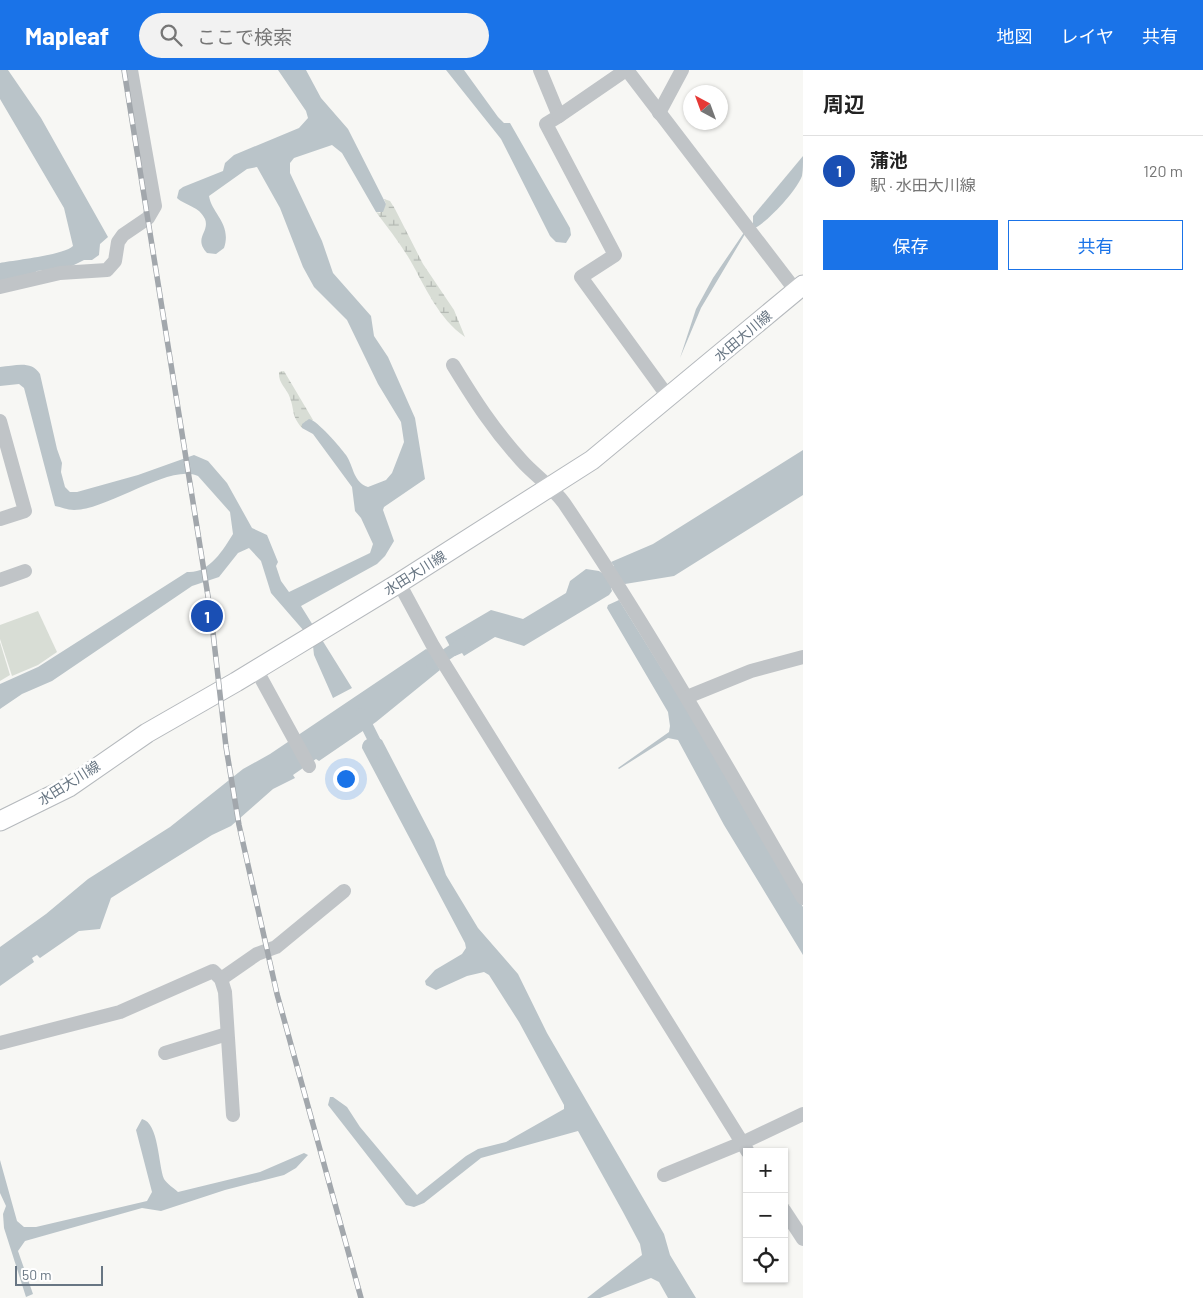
<!DOCTYPE html>
<html lang="ja">
<head>
<meta charset="utf-8">
<style>
	:root { --surface:#fff; --page:#f2f2f2; --text:#222; --muted:#767676; --line:#e0e0e0; --accent:#1a73e8 }
	body { margin:0; font-family:Barlow,"Noto Sans JP",sans-serif; background:var(--page); color:var(--text) }
	.controls { position:absolute; right:15px; bottom:15px; display:grid; overflow:hidden; border-radius:0px; box-shadow:0 1px 4px #0004 }
	.controls button { width:45px; height:45px; display:grid; place-items:center; padding:0; border:0; border-bottom:1px solid var(--line); background:var(--surface); color:var(--text); font:25px sans-serif }
	.compass { position:absolute; left:683px; top:15px; width:45px; height:45px; border-radius:50%; background:var(--surface); box-shadow:0 1px 4px #0004; rotate:319deg }
	.scale { position:absolute; left:15px; bottom:12px; width:88px; box-sizing:border-box; padding-left:5px; border:2px solid #687683; border-top:0; font-size:14px; line-height:18px; white-space:nowrap; color:#687683; -webkit-text-stroke:4px #fff; paint-order:stroke }
	.you { position:absolute; left:345px; top:708px; width:18px; height:18px; margin:-12px; border:4px solid #fff; border-radius:50%; background:#1a73e8; box-shadow:0 0 0 8px #1a73e833 }
	.badge { display:grid; place-items:center; width:32px; height:32px; border-radius:50%; background:var(--accent); color:#fff; font-size:16px; font-weight:700 }
	.pin { position:absolute; translate:-50% -50%; border:2px solid #fff; box-shadow:0 1px 5px #0006 }
	.list { margin:0; padding:0; list-style:none }
	h2 { display:flex; justify-content:space-between; align-items:center; height:65px; margin:0; padding:0 20px; font-size:21px }
	h2 small { font-size:16px; font-weight:400; color:var(--muted) }
	.list li { display:grid; grid-template-columns:32px 1fr auto; gap:15px; align-items:center; box-sizing:border-box; height:70px; padding:0 20px; border-top:1px solid var(--line) }
	.list b { display:block; font-size:19px; white-space:nowrap }
	.list p { margin:0; font-size:16px; white-space:nowrap; color:var(--muted) }
	.list em { font-size:16px; font-style:normal; color:var(--muted) }
	.actions { display:flex; gap:10px; padding:15px 20px }
	.actions a { flex:1; padding:11px 0; border:1px solid var(--accent); border-radius:0px; text-align:center; font-size:18px; color:var(--accent) }
	.actions .main { background:var(--accent); color:#fff }
	.icon { flex:none; width:28px; height:28px; fill:none; stroke:currentColor; stroke-width:2; stroke-linecap:round; stroke-linejoin:round }
	.map { position:relative; flex:none; width:803px; height:1228px; overflow:hidden }
	header { display:flex; align-items:center; gap:30px; box-sizing:border-box; height:70px; padding:0 25px; background:var(--accent); color:#fff }
	header strong { font-size:24px }
	nav { display:flex; gap:28px; margin-inline-start:auto; font-size:18px }
	.search { width:350px; height:45px; background:var(--page); display:flex; align-items:center; gap:12px; box-sizing:border-box; padding:0 18px; border-radius:28px; color:var(--muted); font-size:19px }
	main { display:flex }
	aside { flex:1; background:var(--surface) }
	.map>svg:first-child { display:block }
	.grass { fill:#d8ddd5 }
	.wetland { fill:url(#wetland-marsh) }
	.water { fill:#bac4c9 }
	.lines { fill:none; stroke-linecap:round; stroke-linejoin:round }
	.canal { stroke:#bac4c9; stroke-width:12 }
	.secondary-casing { stroke:#b5b9bd; stroke-width:21 }
	.minor { stroke:#c0c4c7; stroke-width:14 }
	.secondary { stroke:#fff; stroke-width:19 }
	.rail-casing { stroke:#a2a7ac; stroke-width:5.5 }
	.rail { stroke:#fff; stroke-width:4; stroke-dasharray:11; stroke-linecap:butt }
	.labels { text-anchor:middle; stroke-width:5; stroke-linejoin:round; paint-order:stroke }
	.street-label { font-size:14px; fill:#687683; stroke:#fff }
</style>
</head>
<body>
<header>
<strong>Mapleaf</strong>
<div class="search"><svg class="icon" aria-label="search" viewBox="0 0 24 24"><circle cx="10" cy="10" r="6"/><path d="M15 15l6 6"/></svg>ここで検索</div>
<nav><a>地図</a><a>レイヤ</a><a>共有</a></nav>
</header>
<main>
<div class="map">
<svg width="803" height="1228" viewBox="0 0 803 1228">
	<defs>
		<pattern id="wetland-marsh" width="20" height="14" patternUnits="userSpaceOnUse" patternTransform="scale(1.25)"><rect width="20" height="14" fill="#d8ddd5"/><path d="M1 5h8M5 5V1M11 12h8M15 12V8" fill="none" stroke="#b3b8b2"/></pattern>
	</defs>
	<rect width="100%" height="100%" fill="#f7f7f4"/>
	<g class="grass">
		<polygon points="38,541 57,582 38,595 12,606 0,569 0,555"/>
		<polygon points="0,572 10,605 0,611"/>
	</g>
	<g class="wetland">
		<path d="M384,129l6,2 5,8 28,55 31,46 11,27c-27,-19 -39,-49 -55,-77 -10,-17 -22,-32 -34,-48l4,1 6,-9z"/>
		<path d="M284,301l29,49h-4l-7,5v3c-11,-13 -7,-16 -12,-30 -3,-10 -12,-14 -11,-26z"/>
	</g>
	<g class="water">
		<path d="M0,0h8l33,48 67,119 -8,7 -1,11 -7,5h-8l-14,7 -33,4 -8,6 -29,5v-19c15,-3 64,-8 73,-17l-9,-38 -64,-109z"/>
		<path d="M278,0h28l15,28 27,31 38,75 -3,8h-7l-34,-59 -10,-8 -38,13 -4,5v10l32,68 11,32 38,43 3,20 14,21 27,61 10,61 -41,28 -1,3 11,31 -9,15 -8,8 -76,42 51,82 -19,10 -19,-43 -1,-9 -9,-15 -33,-38 -10,-32 -12,-13 -11,5 -19,24 -27,9 -140,95 -30,13 -22,15v-25l38,-17 149,-95c22,2 36,-22 46,-38l-3,-22 -32,-36c-28,-13 -90,34 -124,34 -6,0 -13,-3 -19,-4l-31,-118 -5,-4 -19,2v-19c15,-1 31,-7 40,7l17,75 5,14 -1,9 4,15 5,5h7l61,-17 56,-20 14,6 19,22 25,45 15,7 11,27 -2,4 5,15 8,11 81,-39 3,-9 -12,-26 -6,-7 -3,-24 -39,-53 -11,-6v-4l7,-5c8,1 32,29 37,36 8,12 7,27 22,32l18,-7 6,-7 12,-31 -3,-20 -23,-38 -31,-64 -33,-33 -11,-20 -23,-59 -23,-41 -10,2 -38,27c3,18 23,28 15,52l-8,6 -9,-1c-14,-15 3,-21 -2,-34 -6,-13 -19,-13 -28,-21l2,-8 4,-3 40,-16 2,-8 9,-8 65,-27 9,-10 -2,-7z"/>
		<polygon points="446,0 464,0 498,47 504,53 510,53 570,158 571,165 566,173 556,172 550,166 501,69"/>
		<path d="M803,86c0,7 0,14 -1,20 -5,14 -35,47 -49,53v-13z"/>
		<polygon points="745,161 745,164 701,238 680,288 696,239 713,208"/>
		<polygon points="803,380 803,425 674,506 625,514 622,511 611,518 612,521 609,525 524,576 495,567 464,586 462,583 455,586 445,567 491,540 523,549 566,523 570,511 586,499 599,501 602,503 614,496 611,492 653,474"/>
		<polygon points="619,530 719,691 803,837 803,885 724,755 678,670 668,668 619,699 618,698 669,662 670,656 668,642 607,538 608,535"/>
		<polygon points="426,579 430,581 440,600 376,652 319,691 316,689 293,705 295,708 273,719 231,756 212,765 111,828 100,859 79,861 40,888 37,885 32,888 34,892 0,916 0,877 46,844 88,809 170,757 243,699 270,684"/>
		<path d="M377,667l5,3 52,100 12,35 32,53 40,46 29,59 117,201 6,21 26,43h-28l-9,-16 -8,-4 -51,20h-13l55,-43 -2,-11 -17,-32 -45,-81 -97,27 -57,45 -10,4 -8,-2 -78,-100 2,-8h3l14,10 13,20 57,68 49,-39 12,-7 28,-7 58,-33v-4l-45,-83 -30,-47 -5,-3 -17,4 -31,14 -10,-5 -1,-4 10,-11 27,-16 4,-6 -1,-5 -103,-195c0,-9 7,-10 15,-11z"/>
		<path d="M142,1049c17,4 16,45 22,60 3,5 10,9 14,13l82,-20 44,-19 4,2 -12,13 -12,7 -59,15 -64,21 -19,-3 -117,33 -7,10 15,43 -7,3 -22,-69 -1,-14 3,-8 -6,-13v-33l17,61 7,6h12l111,-26 5,-9 -16,-62z"/>
	</g>
	<g class="lines">
		<g class="canal">
			<polyline points="432,594 465,572"/>
			<polyline points="361,644 380,682"/>
		</g>
		<g class="secondary-casing">
			<polyline id="secondary" points="0,751 69,717 147,663 236,612 399,513 592,390 803,215"/>
		</g>
		<g class="minor">
			<polyline points="540,0 559,46 546,54 615,185 581,207 669,328"/>
			<polyline points="627,0 796,221"/>
			<polyline points="659,43 682,0"/>
			<polyline points="559,46 626,0"/>
			<polyline points="0,217 60,203 107,200 115,191 118,172 123,165 148,148 155,136 131,0"/>
			<path d="M453,295c22,36 40,64 68,95 14,16 31,26 43,43 86,127 162,262 239,395"/>
			<polyline points="0,351 25,441 0,449"/>
			<polyline points="0,510 25,501"/>
			<polyline points="399,513 433,576 748,1082"/>
			<polyline points="256,599 309,696"/>
			<polyline points="687,627 751,601 803,587"/>
			<polyline points="221,909 257,884 276,877 344,821"/>
			<polyline points="0,973 120,942 213,901 221,909 225,922 233,1045"/>
			<polyline points="165,983 227,964"/>
			<polyline points="664,1105 742,1073 803,1044"/>
			<polyline points="784,1140 803,1169"/>
		</g>
		<use href="#secondary" class="secondary"/>
		<g class="rail-casing">
			<polyline id="rail" points="124,0 211,545 226,677 239,755 277,924 361,1228"/>
		</g>
		<use href="#rail" class="rail"/>
	</g>
	<g class="labels">
		<g class="street-label">
			<text transform="translate(743 266) rotate(-40)" y="5">水田大川線</text>
			<text transform="translate(415 503) rotate(-32)" y="5">水田大川線</text>
			<text transform="translate(69 713) rotate(-32)" y="5">水田大川線</text>
		</g>
	</g>
</svg>
<div class="controls">
<button>+</button>
<button>−</button>
<button><svg class="icon" aria-label="locate" viewBox="0 0 24 24"><circle cx="12" cy="12" r="6"/><path d="M12 2v4M12 18v4M2 12h4M18 12h4"/></svg></button>
</div>
<svg class="compass" viewBox="-18 -18 36 36"><path d="M0-13l5 13h-10z" fill="#e53935"/><path d="M0 13l5-13h-10z" fill="#767676"/></svg>
<div class="scale">50 m</div>
<div class="you"></div>
<div class="pin badge" style="left:207px;top:546px;background:#1a4fb4">1</div>
</div>
<aside>
<h2>周辺<small></small></h2>
<ul class="list">
<li><span class="badge" style="background:#1a4fb4">1</span><div><b>蒲池</b><p>駅 · 水田大川線</p></div><em>120 m</em></li>
</ul>
<div class="actions"><a class="main">保存</a><a>共有</a></div>
</aside>
</main>
</body>
</html>
